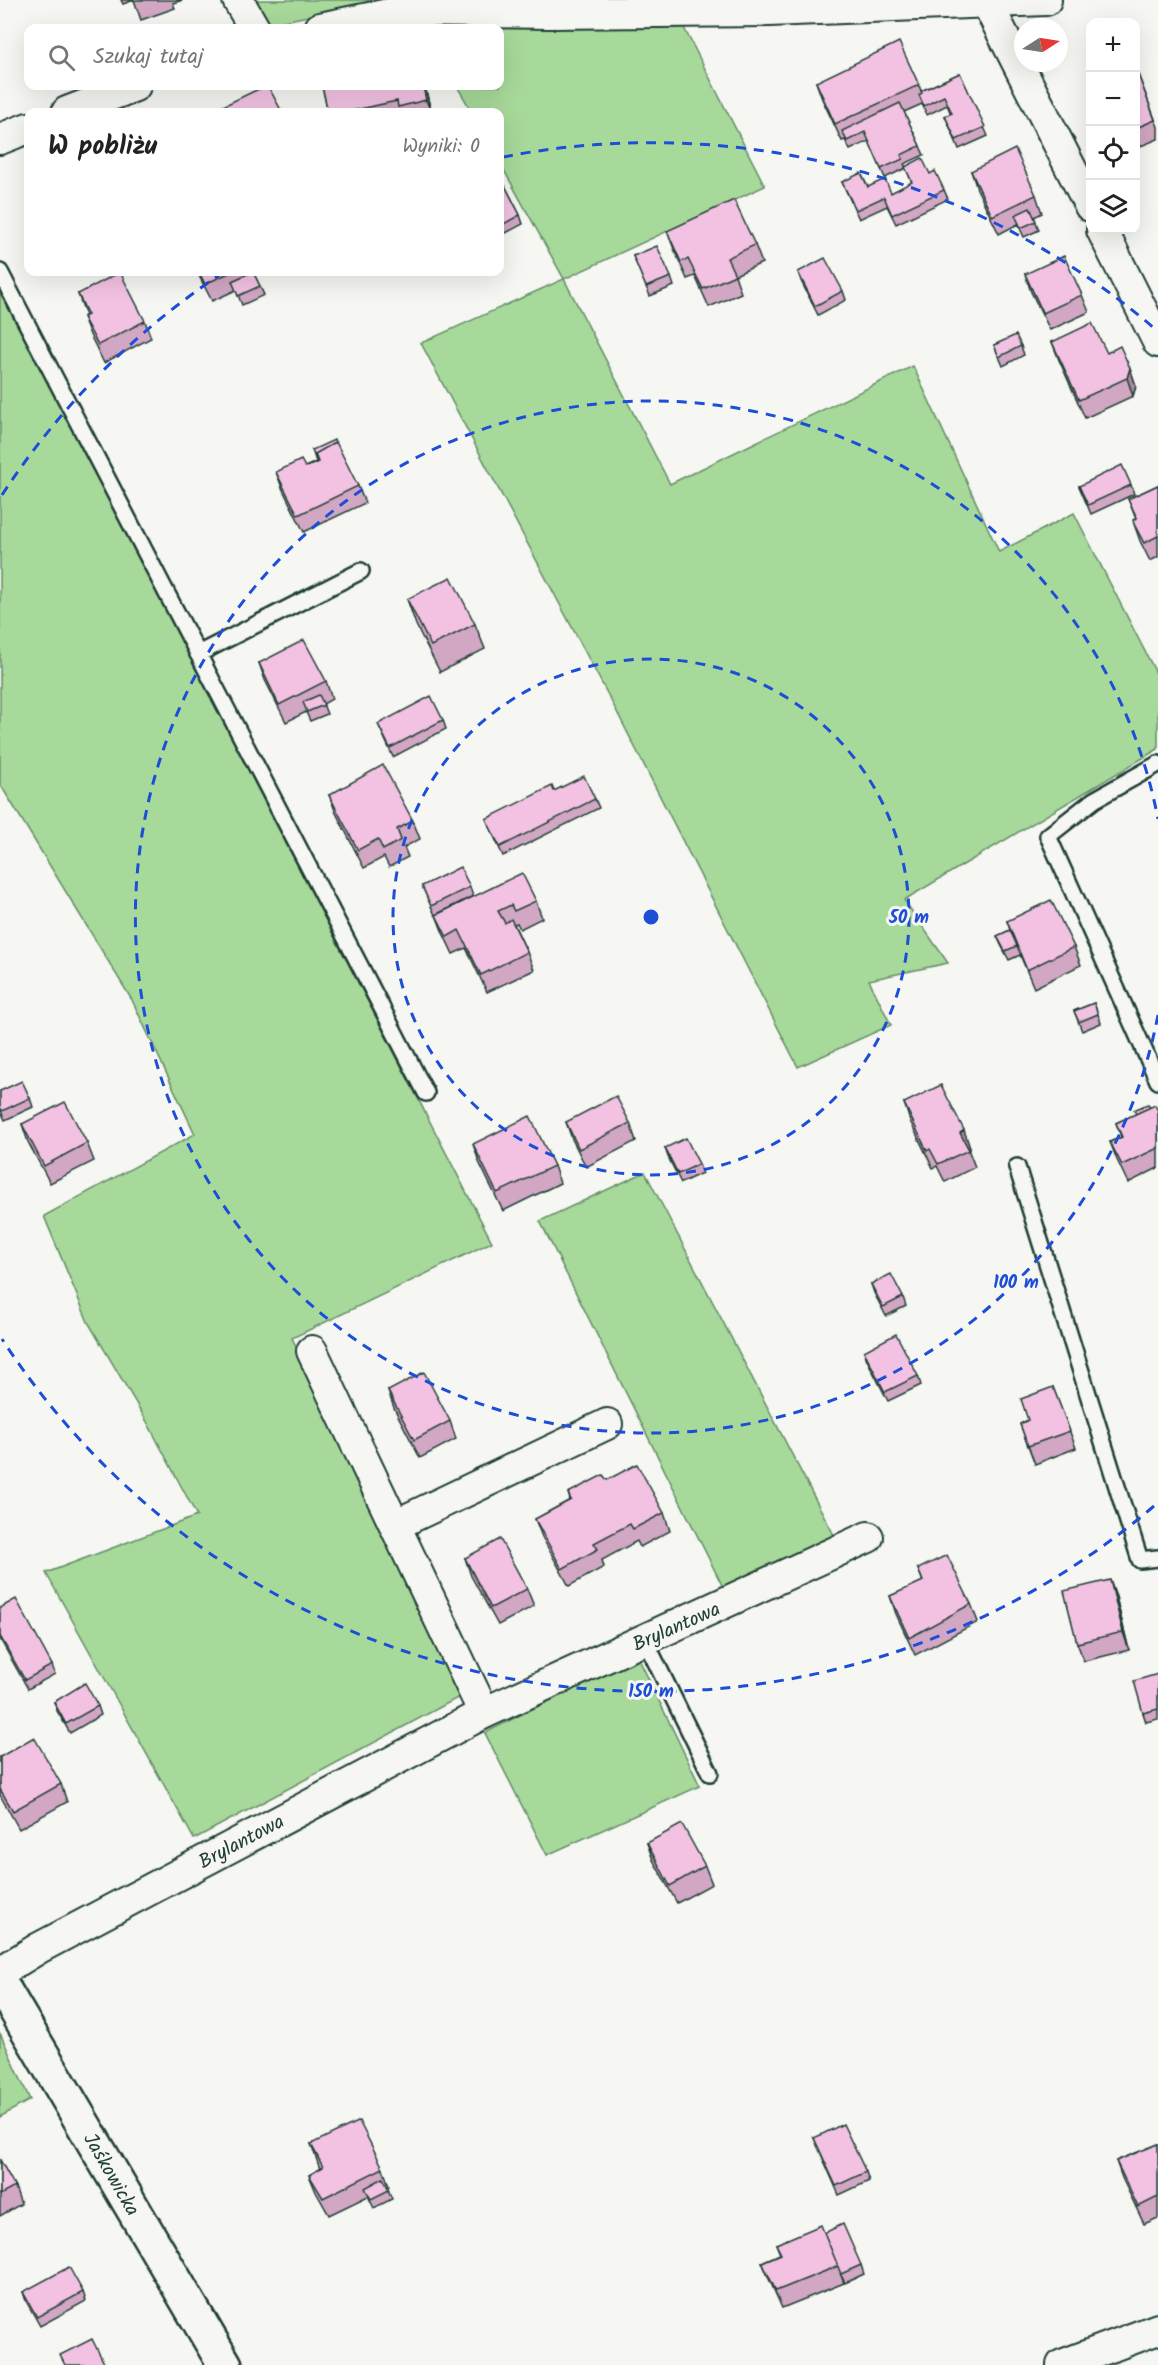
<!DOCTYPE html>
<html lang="pl">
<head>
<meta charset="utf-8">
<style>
	:root { --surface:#fff; --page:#f2f2f2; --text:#222; --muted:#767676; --line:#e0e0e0 }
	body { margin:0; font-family:Kalam,sans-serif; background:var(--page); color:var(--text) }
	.controls { position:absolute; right:18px; top:18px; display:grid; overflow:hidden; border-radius:12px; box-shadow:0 6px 24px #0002 }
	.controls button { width:54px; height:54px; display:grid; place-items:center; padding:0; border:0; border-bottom:2px solid var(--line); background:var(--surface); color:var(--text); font:30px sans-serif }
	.compass { position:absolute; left:1014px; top:18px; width:54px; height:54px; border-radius:50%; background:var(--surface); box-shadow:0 6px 24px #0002; rotate:78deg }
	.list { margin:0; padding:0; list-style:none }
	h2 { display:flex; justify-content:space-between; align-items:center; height:78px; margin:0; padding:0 24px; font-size:26px }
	h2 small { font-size:20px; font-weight:400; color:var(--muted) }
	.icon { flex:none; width:33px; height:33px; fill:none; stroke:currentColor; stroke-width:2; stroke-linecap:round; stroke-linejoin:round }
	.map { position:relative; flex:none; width:1158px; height:2365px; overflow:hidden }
	.search { position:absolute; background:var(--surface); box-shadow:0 6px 24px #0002; left:24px; top:24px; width:480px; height:66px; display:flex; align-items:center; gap:15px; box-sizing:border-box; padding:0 21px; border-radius:12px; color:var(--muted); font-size:22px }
	.panel { position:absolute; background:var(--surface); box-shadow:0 6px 24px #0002; left:24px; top:108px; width:480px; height:168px; border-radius:12px }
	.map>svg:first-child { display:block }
	.green { fill:#a7d99a; stroke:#638b67; stroke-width:1.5 }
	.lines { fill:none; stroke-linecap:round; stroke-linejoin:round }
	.service-casing { stroke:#1f3d34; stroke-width:20 }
	.minor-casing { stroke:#1f3d34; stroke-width:34 }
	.tertiary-casing { stroke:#1f3d34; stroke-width:38 }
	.service { stroke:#f6f6f2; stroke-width:15 }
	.minor { stroke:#f6f6f2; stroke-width:30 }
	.tertiary { stroke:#f6f6f2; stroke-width:33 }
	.wall { fill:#d1a7c3; stroke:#1f3d34; stroke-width:1.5 }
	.shaded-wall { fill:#aa889f; stroke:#1f3d34; stroke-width:1.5 }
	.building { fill:#f3c2e3; stroke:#1f3d34; stroke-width:1.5 }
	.ring { fill:none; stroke:#1d4ed8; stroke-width:3; stroke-dasharray:10 8 }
	.labels { text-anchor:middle; stroke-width:6; stroke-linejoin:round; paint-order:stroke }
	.street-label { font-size:20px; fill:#1f3d34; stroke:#f6f6f2 }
	.centre { fill:#1d4ed8; stroke:#f6f6f2; stroke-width:3 }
	.ring-label { font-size:18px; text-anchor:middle; font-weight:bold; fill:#1d4ed8; stroke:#f6f6f2; stroke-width:6; stroke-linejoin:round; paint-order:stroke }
</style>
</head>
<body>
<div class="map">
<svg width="1158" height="2365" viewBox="0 0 1158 2365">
	<rect width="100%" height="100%" fill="#f6f6f2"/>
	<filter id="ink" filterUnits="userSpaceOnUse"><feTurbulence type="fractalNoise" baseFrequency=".0167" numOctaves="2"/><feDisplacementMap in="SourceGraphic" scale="12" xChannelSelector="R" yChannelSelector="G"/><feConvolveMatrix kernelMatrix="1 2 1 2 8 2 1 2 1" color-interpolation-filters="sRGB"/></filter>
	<g filter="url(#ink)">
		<g class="green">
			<polygon points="255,0 642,0 370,3 270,24"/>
			<polygon points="681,22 765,186 564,279 670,484 913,366 999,552 1074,513 1158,677 1158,749 904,900 948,963 869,980 891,1025 798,1067 617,712 421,343 564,279 500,163 500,112 472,112 457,86 500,86 500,28 425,28 424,25"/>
			<polygon points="0,289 492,1242 292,1338 465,1694 194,1839 46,1573 197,1516 146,1420 88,1322 44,1216 195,1134 132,1000 0,784"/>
			<polygon points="645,1172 836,1539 726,1593 540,1221"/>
			<polygon points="637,1655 700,1786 547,1855 485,1733"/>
			<polygon points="0,2033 30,2100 0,2117"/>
		</g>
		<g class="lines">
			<g class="service-casing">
				<g id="service">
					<polyline points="0,272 426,1093"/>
					<polyline points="198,654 361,571"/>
					<polyline points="1158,764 1094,800 1048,836 1158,1081"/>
					<polyline points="1017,1167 1140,1560 1158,1558"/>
					<polyline points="645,1640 710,1773"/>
				</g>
			</g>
			<g class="minor-casing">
				<g id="minor">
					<polyline points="238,0 254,28"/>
					<polyline points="987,3 1090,206"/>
					<polyline points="320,28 404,11 548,13 769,11 1046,0"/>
					<polyline points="67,112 135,86"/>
					<polyline points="0,139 28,128"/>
					<polyline points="1102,230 1158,342"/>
					<polyline points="312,1351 484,1713"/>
					<polyline points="395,1525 607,1424"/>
					<polyline points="0,1972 39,1948 484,1713 868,1537"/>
					<polyline points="1062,2365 1158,2329"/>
				</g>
			</g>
			<g class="tertiary-casing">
				<polyline id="tertiary" points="0,1983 225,2365"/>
			</g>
			<use href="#service" class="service"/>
			<use href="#minor" class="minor"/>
			<use href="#tertiary" class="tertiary"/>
		</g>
		<g class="wall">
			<polygon points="121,0 134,0 123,4"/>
			<polygon points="134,0 183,0 173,3 175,8 141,20"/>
			<polygon points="1136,69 1158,127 1158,139 1136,148"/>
			<polygon points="960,73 988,136 959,149 945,116 951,114 947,105 927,115 922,104 904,112 924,155 904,164 905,166 930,174 944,190 948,199 896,224 887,206 859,219 842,182 891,193 912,183 906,168 885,178 869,141 850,150 845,140 842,141 822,99 816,82 919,85 921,91"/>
			<polygon points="314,86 425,86 431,112 328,112 322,86 315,88"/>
			<polygon points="971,171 1036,195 1042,213 1034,217 1039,230 1024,237 1018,224 999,234 977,189"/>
			<polygon points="500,176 520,215 523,224 500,236"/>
			<polygon points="667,231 755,245 762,263 735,275 741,293 709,307 695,276 687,279 674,249"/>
			<polygon points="633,256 671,277 674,286 650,296"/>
			<polygon points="197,272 253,272 264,295 242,305 236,290 212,301"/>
			<polygon points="798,272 843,291 846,300 818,315 801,281"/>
			<polygon points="1025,274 1082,295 1089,312 1050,330 1031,292"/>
			<polygon points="78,294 145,321 151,338 104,363 90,335 83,317 86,316"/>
			<polygon points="1052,342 1130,368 1136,386 1133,396 1085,418 1059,360"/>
			<polygon points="994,345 1021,346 1024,355 1003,366"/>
			<polygon points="312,450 358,486 365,503 304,532 283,490 276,472 305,467 316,462"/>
			<polygon points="1131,485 1134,494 1091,514 1079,486"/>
			<polygon points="1158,485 1158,557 1150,561 1140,541 1134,524 1136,519 1128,499"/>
			<polygon points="407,599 475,624 485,649 440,672 416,625"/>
			<polygon points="259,663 326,681 332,699 323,704 327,714 310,721 306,712 286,722 265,680"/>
			<polygon points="443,720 446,729 393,757 378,724"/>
			<polygon points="554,791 595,799 599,808 503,856 486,819"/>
			<polygon points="329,795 413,821 420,839 404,847 408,857 389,867 384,857 364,868 336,813"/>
			<polygon points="422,886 470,887 473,896 435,915"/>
			<polygon points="536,901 542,918 520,929 517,923 514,924 527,952 534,970 487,992 466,948 453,954 443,933 436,915"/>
			<polygon points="1007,921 1074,947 1081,965 1034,988 1020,955 1009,960 1001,945 997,936 1010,930"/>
			<polygon points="1094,1003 1101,1023 1082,1031 1074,1011"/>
			<polygon points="0,1091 30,1098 33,1107 5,1120 0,1109"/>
			<polygon points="904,1103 970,1148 968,1149 975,1167 945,1182 937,1166 933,1168 910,1121"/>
			<polygon points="1150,1108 1158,1111 1158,1168 1128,1183 1117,1160 1110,1142 1121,1137 1116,1123"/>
			<polygon points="566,1122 630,1123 636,1141 586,1167 572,1139"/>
			<polygon points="22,1124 87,1143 94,1161 50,1183 28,1142"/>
			<polygon points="473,1144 554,1166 560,1183 503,1211 479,1162"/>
			<polygon points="665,1148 699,1164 702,1173 681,1183 668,1157"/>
			<polygon points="871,1284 903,1297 906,1306 886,1316 874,1293"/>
			<polygon points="864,1351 918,1376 921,1385 888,1401 867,1360"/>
			<polygon points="1053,1387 1076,1448 1035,1464 1020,1424 1028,1420"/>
			<polygon points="388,1391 450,1421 456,1439 420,1458 394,1408"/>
			<polygon points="607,1480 664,1513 670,1531 640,1547 637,1541 602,1560 604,1567 569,1586 542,1537 535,1519 570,1500 568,1493"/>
			<polygon points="465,1558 527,1589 534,1606 498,1625 471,1576"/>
			<polygon points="918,1569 971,1604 978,1622 915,1655 896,1614 890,1596 923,1582"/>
			<polygon points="1116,1597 1129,1650 1084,1661 1077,1643"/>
			<polygon points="0,1608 52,1665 55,1674 28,1689 0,1639"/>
			<polygon points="1158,1674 1158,1719 1146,1722 1143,1713"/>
			<polygon points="54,1702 98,1706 101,1715 70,1733 57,1711"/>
			<polygon points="0,1757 61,1784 67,1802 19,1829 0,1795"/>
			<polygon points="647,1843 705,1866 712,1884 677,1903 653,1860"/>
			<polygon points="814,2138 866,2172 869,2181 839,2195"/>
			<polygon points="311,2144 383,2168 389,2186 387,2187 392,2199 374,2208 368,2196 329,2215 316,2192 309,2175 320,2169"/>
			<polygon points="1158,2144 1158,2218 1144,2224 1122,2178 1116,2161"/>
			<polygon points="0,2160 15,2187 21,2204 0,2216"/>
			<polygon points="824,2233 861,2265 864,2274 845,2283 840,2273 844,2283 782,2308 769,2279 762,2262 780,2254 776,2244"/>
			<polygon points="23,2292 83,2292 86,2301 40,2326 26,2301"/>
		</g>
		<g class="shaded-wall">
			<polygon points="423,86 425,86 431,112 426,100"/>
			<polygon points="1130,368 1136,386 1133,396 1127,378"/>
			<polygon points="964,1130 970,1148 966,1151 960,1133"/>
			<polygon points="1110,1580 1116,1597 1129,1650 1123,1632"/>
		</g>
		<g class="building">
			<polygon points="899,42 919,85 835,124 816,82"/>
			<polygon points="1136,69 1155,120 1136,128"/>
			<polygon points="960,73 985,127 956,140 945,116 952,113 944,96 924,106 919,95 922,93 921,91"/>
			<polygon points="265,86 268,86 282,112 226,112 223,106"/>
			<polygon points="322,86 423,86 426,100 398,107 397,101 346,112 328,112"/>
			<polygon points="900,103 920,146 901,155 903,159 881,169 865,132 847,141 842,131"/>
			<polygon points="1015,149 1036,195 992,216 971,171"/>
			<polygon points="922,158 930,174 935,171 944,190 892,215 884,197 856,210 842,182 861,173 868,187 885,179 891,193 912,182 905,167"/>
			<polygon points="500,176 520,215 500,226"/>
			<polygon points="734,200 755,245 727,258 735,275 703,289 688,259 681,262 667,231"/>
			<polygon points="1030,208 1036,221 1021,228 1015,215"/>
			<polygon points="657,246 671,277 646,287 633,256"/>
			<polygon points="1064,256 1082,295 1043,313 1025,274"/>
			<polygon points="825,258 843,291 815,306 798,272"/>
			<polygon points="120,272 145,321 98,345 83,317 88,315 78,294"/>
			<polygon points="199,272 231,272 205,284"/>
			<polygon points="252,272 253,272 260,286 238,296 232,281"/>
			<polygon points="1092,323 1107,353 1120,346 1130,368 1127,378 1079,400 1052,342"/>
			<polygon points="1016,335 1021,346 999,357 994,345"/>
			<polygon points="334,440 335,443 315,454 318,462 312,450"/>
			<polygon points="336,442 358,486 298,515 276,472 301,460 305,467 309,466 318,462 315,454"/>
			<polygon points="1122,465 1131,485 1088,505 1079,486"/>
			<polygon points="1158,485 1158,536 1144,543 1134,524 1133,520 1137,518 1128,499"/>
			<polygon points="451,577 475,624 431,646 407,599"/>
			<polygon points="304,640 326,681 279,705 259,663"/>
			<polygon points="319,695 324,705 307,712 303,702"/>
			<polygon points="431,696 443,720 390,748 378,724"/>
			<polygon points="383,765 413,821 397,829 401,840 383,850 378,839 358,850 329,795"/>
			<polygon points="584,776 595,799 500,847 486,819 552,786 554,791"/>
			<polygon points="460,867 470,887 431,906 422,886"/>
			<polygon points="522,873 536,901 514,911 511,905 498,911 505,923 511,919 527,952 481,975 459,930 447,937 436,915"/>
			<polygon points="1051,900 1074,947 1027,970 1007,921"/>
			<polygon points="1010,930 1017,946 1005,951 997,936"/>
			<polygon points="1094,1003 1098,1014 1079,1022 1074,1011"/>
			<polygon points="22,1081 30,1098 2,1111 0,1107 0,1091"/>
			<polygon points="941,1085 964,1130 960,1133 969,1150 938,1164 930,1149 927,1151 904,1103"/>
			<polygon points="616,1096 630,1123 579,1149 566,1122"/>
			<polygon points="65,1102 87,1143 44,1166 22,1124"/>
			<polygon points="1148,1104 1150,1108 1136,1114 1134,1110"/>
			<polygon points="1155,1105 1158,1111 1158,1148 1122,1165 1110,1142 1122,1137 1116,1123"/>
			<polygon points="530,1116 554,1166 497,1193 473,1144"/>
			<polygon points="686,1138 699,1164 678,1174 665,1148"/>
			<polygon points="891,1274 903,1297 883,1307 871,1284"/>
			<polygon points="896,1334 918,1376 885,1392 864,1351"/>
			<polygon points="424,1372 450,1421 414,1440 388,1391"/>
			<polygon points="1053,1387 1070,1431 1028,1446 1020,1424 1028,1420 1021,1399"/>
			<polygon points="637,1464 664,1513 633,1529 630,1524 594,1543 598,1549 562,1569 535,1519 571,1500 568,1493 603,1475 607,1480"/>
			<polygon points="500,1539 527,1589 491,1608 465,1558"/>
			<polygon points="947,1555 971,1604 909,1638 890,1596 923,1581 918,1569"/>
			<polygon points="1110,1580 1123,1632 1077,1643 1064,1591"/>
			<polygon points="16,1599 52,1665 25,1680 0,1636 0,1608"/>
			<polygon points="1158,1674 1158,1709 1143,1713 1134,1681"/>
			<polygon points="85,1683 98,1706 66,1724 54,1702"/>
			<polygon points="34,1737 61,1784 13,1811 0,1789 0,1757"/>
			<polygon points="682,1824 705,1866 670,1886 647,1843"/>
			<polygon points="359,2121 383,2168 323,2198 309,2175 323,2167 311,2144"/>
			<polygon points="843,2124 866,2172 836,2186 814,2138"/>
			<polygon points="1158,2144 1158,2197 1138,2207 1116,2161"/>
			<polygon points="0,2160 15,2187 0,2195"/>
			<polygon points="383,2178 389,2190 371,2199 365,2188"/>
			<polygon points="843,2224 861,2265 841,2274 824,2233"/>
			<polygon points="821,2225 838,2266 776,2291 762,2262 781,2254 776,2244"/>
			<polygon points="69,2267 83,2292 37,2317 23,2292"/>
			<polygon points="92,2339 105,2365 65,2365 60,2355"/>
		</g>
	</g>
	<g class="ring">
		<circle cx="651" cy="917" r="258"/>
		<path d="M1158 1015A516 516 0 1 1 1158 819"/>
		<path d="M1154 1506A774 774 0 0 1 2 1339M2 495A774 774 0 0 1 224 272M503 157A774 774 0 0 1 1154 328"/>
	</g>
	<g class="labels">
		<g class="street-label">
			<text transform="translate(676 1626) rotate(-24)" y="7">Brylantowa</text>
			<text transform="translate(241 1841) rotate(-28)" y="7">Brylantowa</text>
			<text transform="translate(112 2174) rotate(60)" y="7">Jaśkowicka</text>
		</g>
	</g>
	<circle cx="651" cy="917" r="9" class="centre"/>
	<g class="ring-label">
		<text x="909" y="923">50 m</text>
		<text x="1016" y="1288">100 m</text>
		<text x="651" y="1697">150 m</text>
	</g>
</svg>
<div class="controls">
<button>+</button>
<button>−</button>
<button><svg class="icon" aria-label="locate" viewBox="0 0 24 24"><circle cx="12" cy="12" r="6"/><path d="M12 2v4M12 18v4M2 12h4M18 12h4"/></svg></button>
<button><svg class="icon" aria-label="layers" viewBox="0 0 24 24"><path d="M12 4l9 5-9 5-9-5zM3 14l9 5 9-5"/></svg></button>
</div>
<svg class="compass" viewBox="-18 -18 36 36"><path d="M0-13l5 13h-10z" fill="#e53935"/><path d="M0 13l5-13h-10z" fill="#767676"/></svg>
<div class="search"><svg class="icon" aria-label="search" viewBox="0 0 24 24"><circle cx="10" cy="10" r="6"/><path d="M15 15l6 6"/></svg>Szukaj tutaj</div>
<section class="panel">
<h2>W pobliżu<small>Wyniki: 0</small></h2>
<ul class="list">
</ul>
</section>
</div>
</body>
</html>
